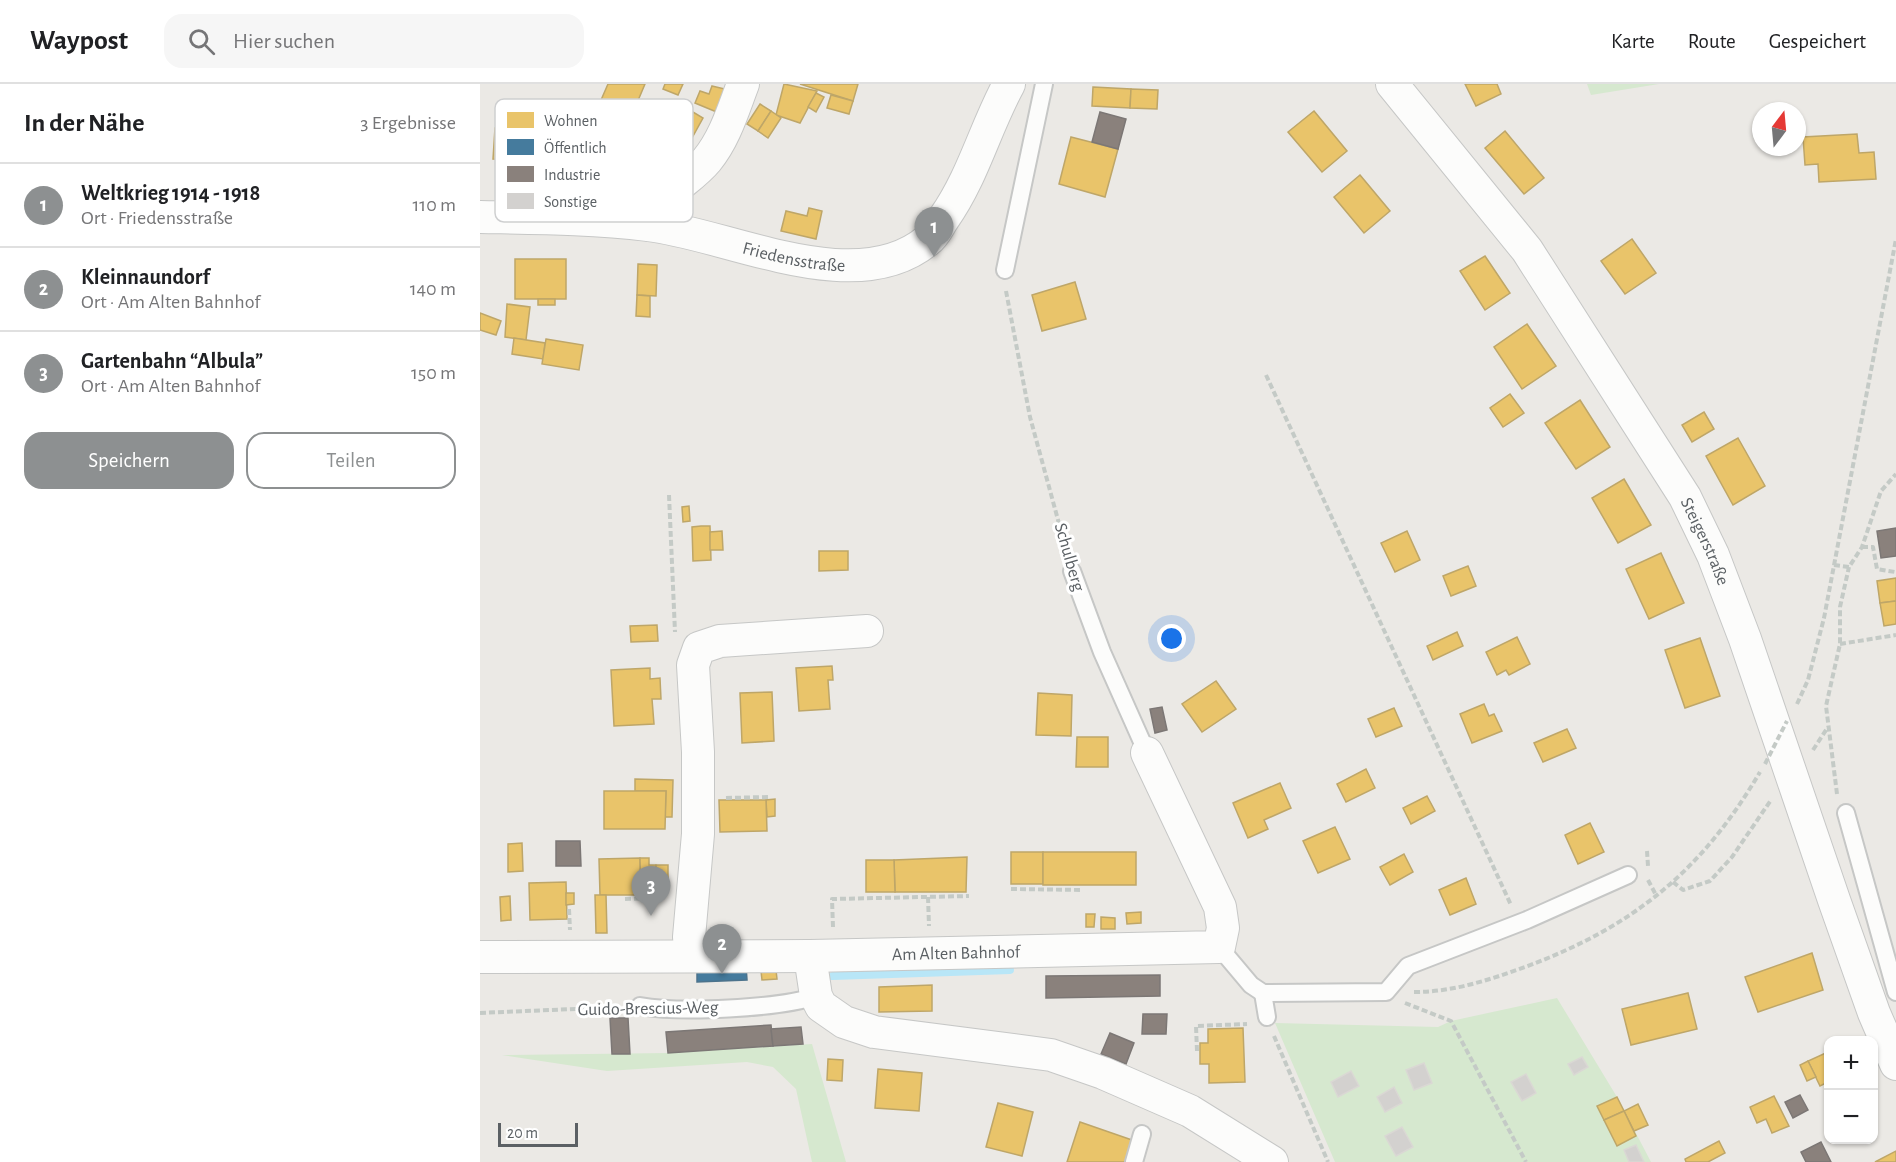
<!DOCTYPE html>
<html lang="de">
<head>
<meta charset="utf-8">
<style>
	:root { --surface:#fff; --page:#f6f6f6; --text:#202124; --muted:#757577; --line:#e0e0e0; --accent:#8d9091 }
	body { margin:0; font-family:"Alegreya Sans",sans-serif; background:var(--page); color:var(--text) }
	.controls { position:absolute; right:18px; bottom:18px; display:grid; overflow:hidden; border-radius:12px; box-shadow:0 2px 4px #0004 }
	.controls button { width:54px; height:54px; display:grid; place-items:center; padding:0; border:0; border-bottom:2px solid var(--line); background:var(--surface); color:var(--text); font:30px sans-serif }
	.compass { position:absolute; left:1272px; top:18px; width:54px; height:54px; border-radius:50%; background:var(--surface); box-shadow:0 2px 4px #0004; rotate:16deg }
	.scale { position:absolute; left:18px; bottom:15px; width:80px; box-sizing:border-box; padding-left:6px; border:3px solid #5b6064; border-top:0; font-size:16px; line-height:21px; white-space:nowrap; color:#5b6064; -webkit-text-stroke:4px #fff; paint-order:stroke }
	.you { position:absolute; left:692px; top:555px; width:21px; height:21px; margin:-15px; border:4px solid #fff; border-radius:50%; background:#1a73e8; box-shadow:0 0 0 9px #1a73e833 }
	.badge { display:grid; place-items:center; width:39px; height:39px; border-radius:50%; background:var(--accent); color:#fff; font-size:20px; font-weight:700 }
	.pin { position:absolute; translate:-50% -50px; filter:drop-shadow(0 2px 3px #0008) }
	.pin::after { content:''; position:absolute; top:32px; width:21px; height:18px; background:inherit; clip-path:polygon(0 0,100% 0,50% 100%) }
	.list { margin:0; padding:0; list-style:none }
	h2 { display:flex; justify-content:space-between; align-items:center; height:78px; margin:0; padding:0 24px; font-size:26px }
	h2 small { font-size:20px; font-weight:400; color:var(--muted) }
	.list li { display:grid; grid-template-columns:39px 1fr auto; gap:18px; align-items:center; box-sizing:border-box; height:84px; padding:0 24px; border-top:2px solid var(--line) }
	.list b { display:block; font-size:22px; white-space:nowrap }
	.list p { margin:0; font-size:20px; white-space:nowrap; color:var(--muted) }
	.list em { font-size:20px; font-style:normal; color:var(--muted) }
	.actions { display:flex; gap:12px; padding:18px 24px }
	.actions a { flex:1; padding:14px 0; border:2px solid var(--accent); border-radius:18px; text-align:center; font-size:21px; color:var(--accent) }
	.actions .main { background:var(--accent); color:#fff }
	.icon { flex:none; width:33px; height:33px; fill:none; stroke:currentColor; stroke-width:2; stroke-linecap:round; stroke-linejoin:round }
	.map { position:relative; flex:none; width:1416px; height:1078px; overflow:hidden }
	header { display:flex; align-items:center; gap:36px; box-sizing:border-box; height:84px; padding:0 30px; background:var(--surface); border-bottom:2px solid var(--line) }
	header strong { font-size:28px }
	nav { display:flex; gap:33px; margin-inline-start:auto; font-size:21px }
	.search { width:420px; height:54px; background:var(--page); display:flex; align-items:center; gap:15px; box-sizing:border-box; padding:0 21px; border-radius:18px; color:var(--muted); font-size:22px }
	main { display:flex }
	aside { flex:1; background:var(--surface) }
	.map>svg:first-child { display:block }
	.green { fill:#d6e8cf }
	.homes { fill:#e9c46a; stroke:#bea668; stroke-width:1.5 }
	.public { fill:#457b9d; stroke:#4c738c; stroke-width:1.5 }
	.industry { fill:#8a817c; stroke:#7c7775; stroke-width:1.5 }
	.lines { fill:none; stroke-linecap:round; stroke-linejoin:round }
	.stream { stroke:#b8e6f7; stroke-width:8 }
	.building { fill:#d3d1cf; stroke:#dad8d4; stroke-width:1.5 }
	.service-casing { stroke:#c6c7c6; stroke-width:20 }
	.minor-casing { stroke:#c6c7c6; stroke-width:34 }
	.path { stroke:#c4cac6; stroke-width:4; stroke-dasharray:6 3; stroke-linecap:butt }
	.service { stroke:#fcfcfb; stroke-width:16 }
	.minor { stroke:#fcfcfb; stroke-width:32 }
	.path-bridge { stroke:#c4cac6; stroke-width:4; stroke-dasharray:6 3; stroke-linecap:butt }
	.labels { text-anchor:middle; stroke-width:6; stroke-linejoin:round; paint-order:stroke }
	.street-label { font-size:18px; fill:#5b6064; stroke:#fff }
	.key { fill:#fff; stroke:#cecfd0; stroke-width:1.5 }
	.key-label { font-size:16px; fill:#5b6064 }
</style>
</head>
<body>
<header>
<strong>Waypost</strong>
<div class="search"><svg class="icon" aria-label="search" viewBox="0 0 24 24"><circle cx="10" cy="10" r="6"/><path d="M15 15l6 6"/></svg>Hier suchen</div>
<nav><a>Karte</a><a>Route</a><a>Gespeichert</a></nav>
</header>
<main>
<aside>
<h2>In der Nähe<small>3 Ergebnisse</small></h2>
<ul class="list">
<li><span class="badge">1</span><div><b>Weltkrieg 1914 - 1918</b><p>Ort · Friedensstraße</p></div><em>110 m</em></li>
<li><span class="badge">2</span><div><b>Kleinnaundorf</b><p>Ort · Am Alten Bahnhof</p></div><em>140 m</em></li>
<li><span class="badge">3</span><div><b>Gartenbahn “Albula”</b><p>Ort · Am Alten Bahnhof</p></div><em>150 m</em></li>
</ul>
<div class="actions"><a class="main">Speichern</a><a>Teilen</a></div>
</aside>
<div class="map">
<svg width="1416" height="1078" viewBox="0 0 1416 1078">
	<rect width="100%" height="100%" fill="#ebe9e5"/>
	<g class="green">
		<polygon points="1107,0 1179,0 1111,11"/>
		<polygon points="1077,914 1137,1013 1171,1078 855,1078 795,939 958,943 971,937"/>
		<polygon points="332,960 366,1078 332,1078 316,1005 293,983 267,978 127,987 22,971 188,969"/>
	</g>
	<g class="homes">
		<polygon points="128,0 165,0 143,52 111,39"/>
		<polygon points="185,0 203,0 198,11 183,5"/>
		<polygon points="304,0 337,7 320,39 296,31"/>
		<polygon points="320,0 378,0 373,17"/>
		<polygon points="985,0 1017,0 1021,10 996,22"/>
		<polygon points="232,2 249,6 239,29 215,19 220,7 229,10"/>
		<polygon points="613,3 651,5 650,24 612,22"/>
		<polygon points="651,5 678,6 677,25 650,24"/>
		<polygon points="336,9 344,13 336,28 328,23"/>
		<polygon points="351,11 373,17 369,30 347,24"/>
		<polygon points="193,16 223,34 202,72 171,55"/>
		<polygon points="280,20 291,27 278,47 267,40"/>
		<polygon points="291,27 301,34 288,54 278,47"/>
		<polygon points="834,27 867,67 842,88 808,48"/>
		<polygon points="27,42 46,43 46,47 63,48 61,78 13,75 15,44 27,44"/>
		<polygon points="1025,47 1064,94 1044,110 1005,64"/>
		<polygon points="1377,50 1379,69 1394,68 1396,95 1339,98 1338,80 1325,81 1323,53"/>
		<polygon points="591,53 638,65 625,113 579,100"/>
		<polygon points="880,91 910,127 884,149 854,113"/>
		<polygon points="329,124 342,127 336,155 301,147 306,127 327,132"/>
		<polygon points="1152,155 1176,189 1145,210 1121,177"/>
		<polygon points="1005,172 1030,209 1005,226 980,187"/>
		<rect x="35" y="175" width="51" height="40"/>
		<polygon points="158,180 177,181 176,212 157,211"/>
		<polygon points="595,198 606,235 562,247 552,211"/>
		<polygon points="157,211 170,212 170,233 156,232"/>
		<rect x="58" y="215" width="17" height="6"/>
		<polygon points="27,220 50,223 46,256 25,253"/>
		<polygon points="0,229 21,237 16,251 0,246"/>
		<polygon points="1047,240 1076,282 1042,305 1014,263"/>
		<polygon points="34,254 65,259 63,275 32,270"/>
		<polygon points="66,255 103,261 99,286 62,280"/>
		<polygon points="1030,310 1044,329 1023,343 1010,324"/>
		<polygon points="1100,316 1130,363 1096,385 1065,339"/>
		<polygon points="1224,328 1234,345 1212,358 1202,341"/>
		<polygon points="1258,354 1285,402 1253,421 1226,372"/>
		<polygon points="1144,395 1171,441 1138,459 1112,414"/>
		<polygon points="209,422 210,437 203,438 202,423"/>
		<polygon points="221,442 230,442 231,476 213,477 212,443"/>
		<polygon points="242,447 243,466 230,466 230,448"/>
		<polygon points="927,447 940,476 915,488 901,459"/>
		<polygon points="339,467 368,467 368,486 339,487"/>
		<polygon points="1181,469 1204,519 1169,535 1146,485"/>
		<polygon points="988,482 996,502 971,512 963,492"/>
		<polygon points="1416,494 1416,517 1400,519 1397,497"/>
		<polygon points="1416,517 1416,540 1404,542 1400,519"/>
		<polygon points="177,541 178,557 151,558 150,542"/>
		<polygon points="977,548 983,562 953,576 947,562"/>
		<polygon points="1037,553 1050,580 1029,591 1026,586 1017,591 1006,568"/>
		<polygon points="1220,554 1240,612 1205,624 1185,566"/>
		<polygon points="352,582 353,596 348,596 350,625 319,627 316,584"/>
		<polygon points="170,584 170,595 180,594 181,615 172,615 174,640 134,642 131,586"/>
		<polygon points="736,597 756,625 722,648 702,620"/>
		<polygon points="292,608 294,657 262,659 260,609"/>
		<polygon points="558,609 592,611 591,652 556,651"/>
		<polygon points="1004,620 1009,632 1014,630 1022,647 992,659 980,630"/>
		<polygon points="914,624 922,642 896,653 888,635"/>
		<polygon points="1087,645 1096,664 1063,678 1054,659"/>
		<polygon points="597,653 628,653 628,683 596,683"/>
		<polygon points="886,685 895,704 866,718 857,700"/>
		<polygon points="155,695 193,696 192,733 185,733 186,707 155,707"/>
		<polygon points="800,699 811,724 784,736 788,745 768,754 753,719"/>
		<polygon points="124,707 186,707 185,745 124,745"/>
		<polygon points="947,712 955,727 931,740 923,724"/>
		<polygon points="295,715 295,732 287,733 286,716"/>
		<polygon points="239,716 286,716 287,747 240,748"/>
		<polygon points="1110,739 1124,768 1098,780 1085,751"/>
		<polygon points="855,743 870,775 838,789 823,757"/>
		<polygon points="42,759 43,787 28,788 28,760"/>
		<rect x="531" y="768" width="32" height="32"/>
		<rect x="563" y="768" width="93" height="33"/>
		<polygon points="924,770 933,788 910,801 900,783"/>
		<polygon points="487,773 486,808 415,808 414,776"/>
		<polygon points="160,774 161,811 120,811 119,775"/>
		<polygon points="160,774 169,774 169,781 176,781 177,810 161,811"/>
		<polygon points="386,776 414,776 415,808 386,808"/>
		<polygon points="176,781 188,781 188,799 177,800"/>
		<polygon points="986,794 996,820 970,831 959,806"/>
		<polygon points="86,798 87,835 50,836 49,799"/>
		<polygon points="86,809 94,809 94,820 86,821"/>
		<polygon points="115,811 126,811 127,849 116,849"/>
		<polygon points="30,812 31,836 21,837 20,813"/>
		<polygon points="661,828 661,839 647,840 646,829"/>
		<polygon points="606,830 615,830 614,843 606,843"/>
		<polygon points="621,833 635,834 635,845 621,845"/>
		<polygon points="1332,869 1343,906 1278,928 1265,893"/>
		<polygon points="296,886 297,895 282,896 281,887"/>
		<polygon points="452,901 452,927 399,928 399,903"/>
		<polygon points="1208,909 1217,945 1151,961 1142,925"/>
		<polygon points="763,944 765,998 729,999 729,980 720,980 720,959 728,959 728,945"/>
		<polygon points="1348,968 1348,998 1340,1002 1328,977"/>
		<polygon points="348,975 363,976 362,997 347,996"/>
		<polygon points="1328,977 1336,993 1327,997 1320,981"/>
		<polygon points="398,985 442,989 439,1027 395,1024"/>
		<polygon points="1294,1012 1309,1042 1292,1049 1286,1035 1277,1039 1270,1023"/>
		<polygon points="1137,1013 1144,1027 1124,1036 1117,1022"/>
		<polygon points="518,1019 553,1028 542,1072 506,1063"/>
		<polygon points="1158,1020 1168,1041 1154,1047 1144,1027"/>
		<polygon points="1144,1027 1156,1052 1137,1062 1124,1036"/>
		<polygon points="600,1038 652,1056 645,1078 587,1078"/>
		<polygon points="1239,1057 1245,1069 1228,1078 1206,1078 1205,1075"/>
		<polygon points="1416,1067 1416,1078 1395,1078"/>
	</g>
	<polygon class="public" points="266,881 267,896 217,898 217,884"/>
	<g class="industry">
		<polygon points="620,28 646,35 638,65 612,58"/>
		<polygon points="1416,444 1416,472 1401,474 1397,447"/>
		<polygon points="682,623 687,646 675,649 670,625"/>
		<polygon points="76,757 100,757 101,782 76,782"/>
		<polygon points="680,891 680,912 566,914 566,892"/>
		<polygon points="663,930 687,930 686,950 662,950"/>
		<polygon points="130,934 148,934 150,970 132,970"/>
		<polygon points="291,941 293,962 188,969 186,948"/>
		<polygon points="321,943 323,960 293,962 291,945"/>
		<polygon points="630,949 654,959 646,980 621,970"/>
		<polygon points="1320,1011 1328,1026 1313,1034 1305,1018"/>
		<polygon points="1341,1058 1351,1078 1326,1078 1321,1068"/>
	</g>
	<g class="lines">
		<polyline class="stream" points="353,892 530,886"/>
	</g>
	<g class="building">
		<polygon points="1102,973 1108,983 1094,991 1088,980"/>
		<polygon points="944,979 952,999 934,1006 926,986"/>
		<polygon points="871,987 879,1002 858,1013 851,998"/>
		<polygon points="1046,990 1056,1009 1042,1017 1031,998"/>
		<polygon points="914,1003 922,1019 905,1028 897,1013"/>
		<polygon points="922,1043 933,1063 916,1072 905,1052"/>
		<polygon points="1156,1061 1164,1078 1149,1078 1144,1066"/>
	</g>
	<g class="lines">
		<g class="service-casing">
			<g id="service">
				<polyline points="525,186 564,0"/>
				<polyline points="592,487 622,568 667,669"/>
				<polyline points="1366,729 1416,908"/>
				<polyline points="739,863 771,901 783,909"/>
				<polyline points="783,909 906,908 928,882 1047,836 1148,791"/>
				<polyline points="783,909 787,933"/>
				<path d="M160,922c39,7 138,3 176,-10"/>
				<polyline points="654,1078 662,1050"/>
			</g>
		</g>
		<g class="minor-casing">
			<g id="minor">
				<path id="s1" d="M912,0l135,166 158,247 28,58 32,84 89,261 40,113 22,51"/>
				<path id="s2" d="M0,133c56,1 112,1 168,8 80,9 208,76 280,15 7,-5 11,-15 16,-22 29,-41 41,-90 65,-134"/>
				<path d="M170,141c8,-32 38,-42 57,-65 18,-22 26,-50 36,-76"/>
				<polyline points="211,872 209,853 218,750 218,668 213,581 219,564 240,557 387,547"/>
				<polyline points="330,872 336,912 341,922 364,938 394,948 571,971 623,989 710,1027 792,1078"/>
				<path id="s3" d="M0,873l330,-1 409,-9 4,-19 -3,-21 -73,-154"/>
			</g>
		</g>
		<g class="path">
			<polyline points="37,40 65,47 65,64 72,66"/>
			<polyline points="127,73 148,52 159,27"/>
			<polyline points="526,207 550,333 587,469"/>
			<polyline points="786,291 1031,821"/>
			<polyline points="189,411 195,548"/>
			<polyline points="1382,463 1393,463 1397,485 1415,488"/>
			<polyline points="1354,481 1369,483 1382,463 1401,407 1416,390"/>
			<polyline points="1360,560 1416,551"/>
			<polyline points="1317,620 1328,596 1344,534 1416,155"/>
			<polyline points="1333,666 1348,643"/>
			<polyline points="1357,710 1346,622 1360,560 1360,523 1369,483"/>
			<polyline points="246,714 288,713"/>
			<polyline points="1167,767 1168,782"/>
			<polyline points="1168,796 1176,811"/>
			<polyline points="1193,798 1203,806 1230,797 1252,773 1291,716"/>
			<polyline points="531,805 603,806"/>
			<polyline points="448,813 449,842"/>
			<polyline points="145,815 183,814"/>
			<polyline points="89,825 90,846"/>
			<polyline points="353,843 352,815 489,812"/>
			<path d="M934,908c39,0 75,-12 111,-25 108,-40 177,-96 235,-195"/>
			<polyline points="925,919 971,937 1046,1078"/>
			<polyline points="0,929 140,923"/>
			<polyline points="794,952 848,1078"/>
			<polyline points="717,967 716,942 767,940"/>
		</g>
		<use href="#service" class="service"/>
		<use href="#minor" class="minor"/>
		<polyline class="path-bridge" points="1285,680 1307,637"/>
	</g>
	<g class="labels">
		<g class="street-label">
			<text dy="6" stroke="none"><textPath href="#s2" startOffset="318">Friedensstraße</textPath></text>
			<text dy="6" stroke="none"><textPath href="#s1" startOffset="556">Steigerstraße</textPath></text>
			<text transform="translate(590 473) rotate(74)" y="6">Schulberg</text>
			<text dy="6" stroke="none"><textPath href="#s3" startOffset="476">Am Alten Bahnhof</textPath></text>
			<text transform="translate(168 924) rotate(-1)" y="6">Guido-Brescius-Weg</text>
		</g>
	</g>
	<rect x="15" y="15" width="198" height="123" rx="9" class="key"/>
	<rect x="27" y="28" width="27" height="16" fill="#e9c46a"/>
	<rect x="27" y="55" width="27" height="16" fill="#457b9d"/>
	<rect x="27" y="82" width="27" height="16" fill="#8a817c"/>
	<rect x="27" y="109" width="27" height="16" fill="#d3d1cf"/>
	<g class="key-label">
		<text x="64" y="42">Wohnen</text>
		<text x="64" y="69">Öffentlich</text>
		<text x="64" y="96">Industrie</text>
		<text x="64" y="123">Sonstige</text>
	</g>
</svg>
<div class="controls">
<button>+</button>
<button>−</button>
</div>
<svg class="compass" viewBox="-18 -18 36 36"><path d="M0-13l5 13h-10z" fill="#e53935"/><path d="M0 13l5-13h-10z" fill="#757577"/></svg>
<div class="scale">20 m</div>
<div class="you"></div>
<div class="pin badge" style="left:454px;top:173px">1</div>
<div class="pin badge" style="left:242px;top:890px">2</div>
<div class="pin badge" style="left:171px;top:832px">3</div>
</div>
</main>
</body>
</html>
